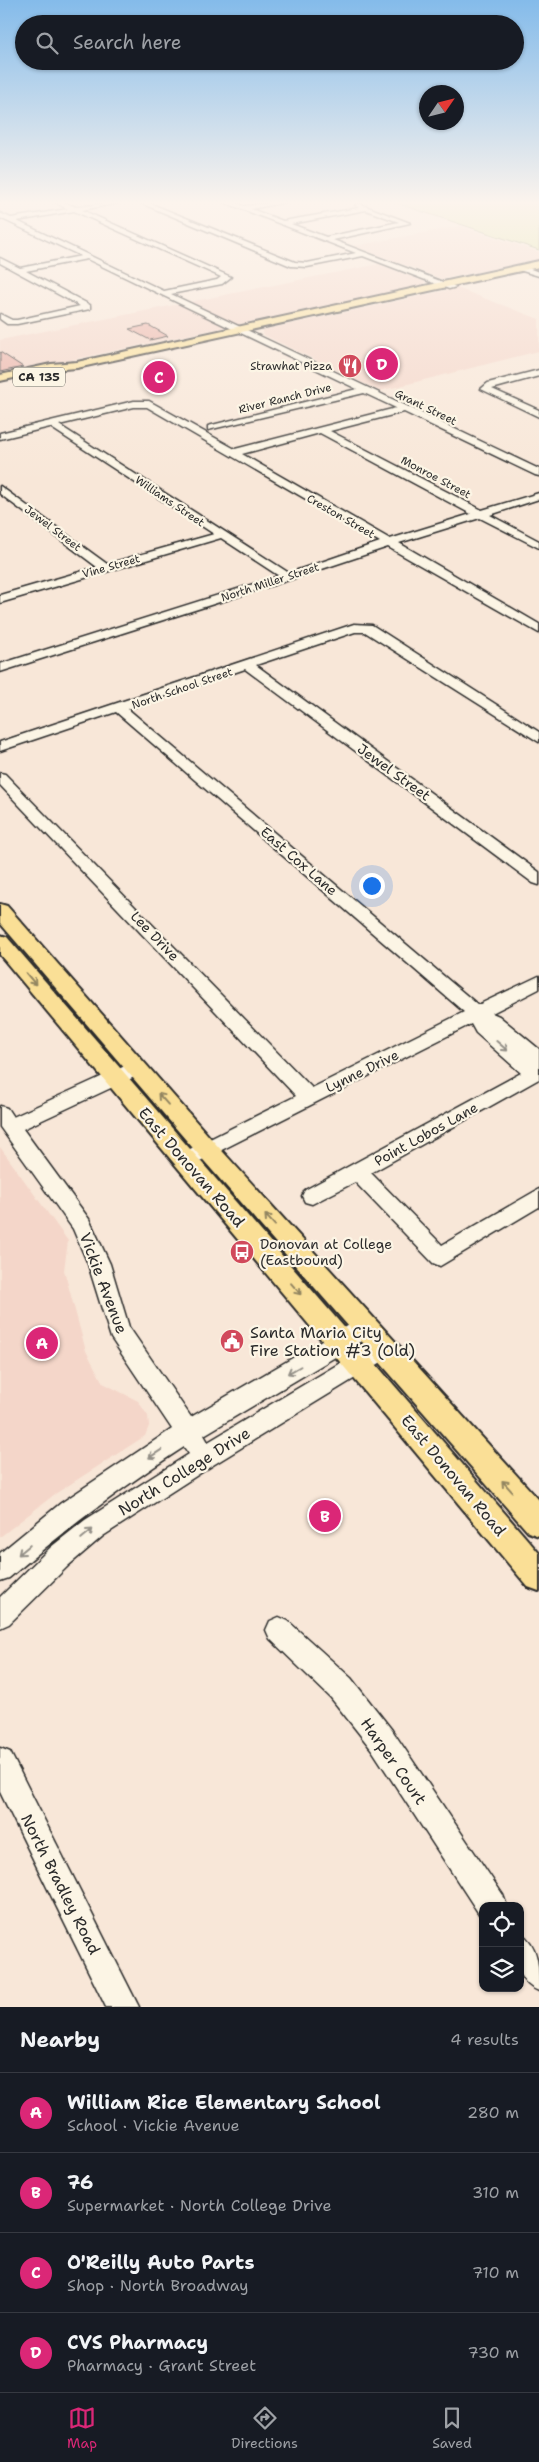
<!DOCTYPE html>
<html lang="en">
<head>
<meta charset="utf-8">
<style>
	:root { --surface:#171b24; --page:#20242c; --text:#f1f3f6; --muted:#9ea1a6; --line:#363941; --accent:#db2777 }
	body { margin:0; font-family:"Shantell Sans",sans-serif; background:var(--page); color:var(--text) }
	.controls { position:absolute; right:15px; bottom:15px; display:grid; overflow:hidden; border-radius:10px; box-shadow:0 1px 4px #0004 }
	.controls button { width:45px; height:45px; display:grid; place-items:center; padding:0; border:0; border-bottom:1px solid var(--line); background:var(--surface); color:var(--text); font:25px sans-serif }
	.compass { position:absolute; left:419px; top:85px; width:45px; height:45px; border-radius:50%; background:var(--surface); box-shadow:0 1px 4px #0004; rotate:55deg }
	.you { position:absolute; left:371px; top:885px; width:18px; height:18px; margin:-12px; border:4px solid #fff; border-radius:50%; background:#1a73e8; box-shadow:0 0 0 8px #1a73e833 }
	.badge { display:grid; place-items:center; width:32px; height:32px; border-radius:50%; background:var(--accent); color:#fff; font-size:16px; font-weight:700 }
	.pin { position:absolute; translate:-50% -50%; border:2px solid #fff; box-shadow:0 1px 5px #0006 }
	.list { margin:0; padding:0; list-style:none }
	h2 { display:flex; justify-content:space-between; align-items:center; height:65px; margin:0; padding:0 20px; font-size:21px }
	h2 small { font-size:16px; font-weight:400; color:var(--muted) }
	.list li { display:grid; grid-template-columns:32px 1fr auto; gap:15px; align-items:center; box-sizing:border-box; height:80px; padding:0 20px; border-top:1px solid var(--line) }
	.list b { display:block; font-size:19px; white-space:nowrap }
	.list p { margin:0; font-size:16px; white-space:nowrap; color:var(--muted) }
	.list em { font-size:16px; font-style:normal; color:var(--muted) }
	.icon { flex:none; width:28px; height:28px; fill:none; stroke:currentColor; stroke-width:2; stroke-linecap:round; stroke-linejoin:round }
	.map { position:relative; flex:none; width:539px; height:2007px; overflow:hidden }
	.search { position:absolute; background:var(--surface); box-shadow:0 1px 4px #0004; left:15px; right:15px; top:15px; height:55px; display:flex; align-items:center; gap:12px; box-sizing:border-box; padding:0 18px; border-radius:28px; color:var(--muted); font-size:19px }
	.sheet { height:385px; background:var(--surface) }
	nav { display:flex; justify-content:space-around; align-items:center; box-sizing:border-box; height:70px; border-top:1px solid var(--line); background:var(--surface); font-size:14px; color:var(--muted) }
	nav a { display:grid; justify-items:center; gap:2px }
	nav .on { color:var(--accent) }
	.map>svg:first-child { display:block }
	.built { fill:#f4d6c9 }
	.green { fill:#d7e79a; stroke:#818962 }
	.building { fill:#e9afa5; stroke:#2b2b2b }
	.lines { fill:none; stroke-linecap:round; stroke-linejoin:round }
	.minor-casing { stroke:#2b2b2b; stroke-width:3 }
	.major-casing { stroke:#2b2b2b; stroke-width:4 }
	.minor { fill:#fcf5e5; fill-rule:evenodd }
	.major { fill:#fadf96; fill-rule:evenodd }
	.oneway { stroke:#928560 }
	.oneway2 { stroke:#949088 }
	.labels { text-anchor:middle; stroke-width:4.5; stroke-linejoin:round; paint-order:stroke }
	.far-poi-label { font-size:11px; fill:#2b2b2b; stroke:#fcf5e5; text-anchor:end }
	.far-street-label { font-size:11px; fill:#2b2b2b; stroke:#fcf5e5 }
	.shield { fill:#fcf5e5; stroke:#6a6863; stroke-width:1 }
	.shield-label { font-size:12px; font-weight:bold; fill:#2b2b2b }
	.street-label { font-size:14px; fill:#2b2b2b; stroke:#fcf5e5 }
	.poi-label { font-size:14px; fill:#2b2b2b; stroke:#fcf5e5; text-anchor:start }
	.near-street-label { font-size:16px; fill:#2b2b2b; stroke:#fcf5e5 }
	.near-poi-label { font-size:16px; fill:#2b2b2b; stroke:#fcf5e5; text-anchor:start }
</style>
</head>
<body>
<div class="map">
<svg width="539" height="2007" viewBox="0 0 539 2007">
	<rect width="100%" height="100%" fill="#f8e7d8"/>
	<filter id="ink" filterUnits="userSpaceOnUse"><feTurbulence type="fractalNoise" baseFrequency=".02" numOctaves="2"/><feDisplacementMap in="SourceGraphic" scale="10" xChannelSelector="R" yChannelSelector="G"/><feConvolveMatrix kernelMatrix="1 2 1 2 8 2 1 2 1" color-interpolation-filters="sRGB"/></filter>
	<g filter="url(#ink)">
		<g class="built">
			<polygon points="460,226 539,252 539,260 442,279 354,246"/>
			<polygon points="379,264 425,282 423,285 0,375 0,340"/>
			<polygon points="457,288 539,319 539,351 380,391 262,334 263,330"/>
			<polygon points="0,1147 68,1241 64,1270 86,1351 103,1383 138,1401 148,1416 149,1426 145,1436 55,1494 0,1537"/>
		</g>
		<polygon class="green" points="390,201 539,201 539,250"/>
		<g class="building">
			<polygon points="148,325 152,327 168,336 150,340 129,329"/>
			<polygon points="0,352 23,367 0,372"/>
		</g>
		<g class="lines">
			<g class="minor-casing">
				<g id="minor">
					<path d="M53,201h8l15,6 53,-6 -47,9 149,67 -9,7 -51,10 368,175v7l-4,-1 -131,-63 -74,19 152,79 57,-17v6l-49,16 49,26v7l-59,-30 -81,25 140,81v9l-151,-86 -96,32 -292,93v-8l279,-88 -58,-38 -221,65v-8l97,-28 -97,-73v-8l107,78 107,-30 -164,-107 -50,12v-6l134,-32h15l86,48 161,-41 -32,-15 -156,37v-4l149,-37 -270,-130 -61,12 64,34v4l-73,15h-10l-7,-5v-5l12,6h5l63,-14 -80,-43v-5l20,10 61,-12 -81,-38v-5l11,5 57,-9zM74,211l147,66 -4,3 -53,11 -147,-70zM134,407h13l233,135 -91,31 -230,-148zM320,433l151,81 -81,25 -148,-85z"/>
					<path d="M136,201h8l151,61 12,1 49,-10 -135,-52h8l15,5 47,-5 -40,8 32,12 76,-13 -4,-3 5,-1 50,19 -77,17 123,47 -7,2 -86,-33 -56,11 -16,-1zM366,210l33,12 -73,15 -35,-13z"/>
					<polygon points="522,266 539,272 539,276 519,270 518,268"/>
					<polygon points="539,370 539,376 492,389 539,410 539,417 481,389 488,383"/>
					<polygon points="354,624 372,625 539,732 539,742 365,632 355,632 256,665 539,872 539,885 533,883 245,669 128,709 478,1005 539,976 539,989 492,1013 499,1016 539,1049 539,1079 371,1173 442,1245 539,1189 539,1207 440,1266 433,1263 355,1182 312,1204 305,1202 302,1196 305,1190 521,1073 476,1033 471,1024 192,1165 185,1168 178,1165 175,1160 178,1155 296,1096 0,785 0,773 5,774 312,1088 464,1012 116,712 0,751 0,742"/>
					<path d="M136,1061l7,2 2,5 -2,5 -120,56 66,90 21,45 19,63 62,90 167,-97 8,-2 8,2 3,7 -3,7 -170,101 4,7 169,-101 8,-3 8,3 3,7 -3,7 -180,110 -110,71 -34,29 -60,59 -9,4v-31l51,-50 34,-27 104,-66 -5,-7c-62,40 -119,83 -175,131l-9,3v-28l61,-50 111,-74 -61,-91 -23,-74 -15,-35 -73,-102v-21l7,2 6,9z"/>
					<polygon points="279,1617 288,1621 351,1678 392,1730 503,1895 507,1906 483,1906 481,1917 372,1750 331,1698 270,1639 266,1630 270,1621"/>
					<polygon points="0,1748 10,1752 139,2007 106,2007 0,1792"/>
					<path d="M520,1933c19,11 19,35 19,58 -26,-10 -19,-34 -19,-58z"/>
				</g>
			</g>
			<g class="major-casing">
				<g id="major">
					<polygon points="539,261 539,267 77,368 51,370 0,381 0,375 51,364 77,362"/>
					<polygon points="0,904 7,906 214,1142 539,1500 539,1536 528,1532 198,1154 0,923"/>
					<polygon points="0,935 7,937 539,1553 539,1591 528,1587 0,955"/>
				</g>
			</g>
			<use href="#minor" class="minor"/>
			<use href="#major" class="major"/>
		</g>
		<defs><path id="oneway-shaft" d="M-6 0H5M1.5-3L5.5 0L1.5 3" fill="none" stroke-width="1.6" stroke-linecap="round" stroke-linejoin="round" transform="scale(1.25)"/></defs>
		<g class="oneway">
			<use href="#oneway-shaft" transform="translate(31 979) rotate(50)"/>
			<use href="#oneway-shaft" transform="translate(163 1099) rotate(-131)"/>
			<use href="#oneway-shaft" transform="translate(270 1220) rotate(-132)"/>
			<use href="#oneway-shaft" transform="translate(296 1289) rotate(49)"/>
			<use href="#oneway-shaft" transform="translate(507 1486) rotate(-132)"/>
		</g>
		<g class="oneway2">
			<use href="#oneway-shaft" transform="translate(502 1046) rotate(41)"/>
			<use href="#oneway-shaft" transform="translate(294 1370) rotate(150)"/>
			<use href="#oneway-shaft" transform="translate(155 1454) rotate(147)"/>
			<use href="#oneway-shaft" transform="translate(87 1534) rotate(-40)"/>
			<use href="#oneway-shaft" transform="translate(24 1550) rotate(140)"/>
		</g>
	</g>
	<linearGradient id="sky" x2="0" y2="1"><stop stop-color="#84bbea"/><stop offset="0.42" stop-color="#fcf4ed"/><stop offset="1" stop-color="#fcf4ed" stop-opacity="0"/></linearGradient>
	<rect width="539" height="482" fill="url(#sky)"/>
	<defs>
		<g id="restaurant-disc" transform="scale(1.25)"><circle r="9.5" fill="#d1495b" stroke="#fcf5e5"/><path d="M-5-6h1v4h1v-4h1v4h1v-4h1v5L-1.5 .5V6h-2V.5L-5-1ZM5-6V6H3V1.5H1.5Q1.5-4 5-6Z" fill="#fff"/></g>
		<g id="bus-disc" transform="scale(1.25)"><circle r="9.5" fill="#d1495b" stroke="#fcf5e5"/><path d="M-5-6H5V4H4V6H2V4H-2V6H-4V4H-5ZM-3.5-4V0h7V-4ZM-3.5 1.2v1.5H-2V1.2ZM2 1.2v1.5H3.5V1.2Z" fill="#fff"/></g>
		<g id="civic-disc" transform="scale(1.25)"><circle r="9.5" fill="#d1495b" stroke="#fcf5e5"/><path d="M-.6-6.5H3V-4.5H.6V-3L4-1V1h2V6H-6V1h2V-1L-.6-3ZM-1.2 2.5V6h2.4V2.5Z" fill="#fff"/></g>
	</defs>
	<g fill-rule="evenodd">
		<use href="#restaurant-disc" x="350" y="366"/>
		<use href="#bus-disc" x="242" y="1252"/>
		<use href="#civic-disc" x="232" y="1341"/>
	</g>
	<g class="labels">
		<g class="far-poi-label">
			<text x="332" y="370">Strawhat Pizza</text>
		</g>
		<g class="far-street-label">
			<text transform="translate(285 398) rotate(-14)" y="4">River Ranch Drive</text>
			<text transform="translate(426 407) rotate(26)" y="4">Grant Street</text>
			<text transform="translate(436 477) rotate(28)" y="4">Monroe Street</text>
			<text transform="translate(170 501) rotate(34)" y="4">Williams Street</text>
			<text transform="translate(341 516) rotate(30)" y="4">Creston Street</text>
			<text transform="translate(53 528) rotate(37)" y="4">Jewel Street</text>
			<text transform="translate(111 566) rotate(-16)" y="4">Vine Street</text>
			<text transform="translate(270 582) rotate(-18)" y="4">North Miller Street</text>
			<text transform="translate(182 688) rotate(-19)" y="4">North School Street</text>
		</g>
		<rect class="shield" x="13" y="367.5" width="52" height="19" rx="4"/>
		<g class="shield-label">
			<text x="39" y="381">CA 135</text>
		</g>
		<g class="street-label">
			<text transform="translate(394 772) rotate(36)" y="5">Jewel Street</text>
			<text transform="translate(299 861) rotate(41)" y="5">East Cox Lane</text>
			<text transform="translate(155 936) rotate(46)" y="5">Lee Drive</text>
			<text transform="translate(362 1071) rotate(-26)" y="5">Lynne Drive</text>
			<text transform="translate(426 1134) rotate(-29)" y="5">Point Lobos Lane</text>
		</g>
		<g class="poi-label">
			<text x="260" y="1249">Donovan at College<tspan x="260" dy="16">(Eastbound)</tspan></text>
		</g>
		<g class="near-street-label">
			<text transform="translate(192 1167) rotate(49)" y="6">East Donovan Road</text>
			<text transform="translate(104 1283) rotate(69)" y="6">Vickie Avenue</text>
			<text transform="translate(184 1471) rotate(-32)" y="6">North College Drive</text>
			<text transform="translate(454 1475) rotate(50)" y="6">East Donovan Road</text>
			<text transform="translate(394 1761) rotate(55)" y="6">Harper Court</text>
			<text transform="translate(61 1884) rotate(63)" y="6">North Bradley Road</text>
		</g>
		<g class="near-poi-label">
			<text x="250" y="1338">Santa Maria City<tspan x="250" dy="18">Fire Station #3 (Old)</tspan></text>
		</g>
	</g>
</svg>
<div class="controls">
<button><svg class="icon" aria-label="locate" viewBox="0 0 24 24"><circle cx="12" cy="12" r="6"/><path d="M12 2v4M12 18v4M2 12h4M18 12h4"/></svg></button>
<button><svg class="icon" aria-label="layers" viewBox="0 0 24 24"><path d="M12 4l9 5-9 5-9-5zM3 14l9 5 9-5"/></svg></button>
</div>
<svg class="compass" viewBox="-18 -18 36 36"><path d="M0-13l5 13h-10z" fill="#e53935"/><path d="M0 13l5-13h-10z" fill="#9ea1a6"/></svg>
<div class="you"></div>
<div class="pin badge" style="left:42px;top:1343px">A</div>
<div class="pin badge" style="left:325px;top:1516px">B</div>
<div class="pin badge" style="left:159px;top:377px">C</div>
<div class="pin badge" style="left:382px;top:364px">D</div>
<div class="search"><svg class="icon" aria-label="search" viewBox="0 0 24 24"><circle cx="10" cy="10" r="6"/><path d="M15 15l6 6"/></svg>Search here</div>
</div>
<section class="sheet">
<h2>Nearby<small>4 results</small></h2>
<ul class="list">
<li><span class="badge">A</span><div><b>William Rice Elementary School</b><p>School · Vickie Avenue</p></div><em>280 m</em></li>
<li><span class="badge">B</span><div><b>76</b><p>Supermarket · North College Drive</p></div><em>310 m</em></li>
<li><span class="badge">C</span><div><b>O'Reilly Auto Parts</b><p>Shop · North Broadway</p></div><em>710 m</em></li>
<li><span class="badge">D</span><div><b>CVS Pharmacy</b><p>Pharmacy · Grant Street</p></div><em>730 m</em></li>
</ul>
</section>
<nav>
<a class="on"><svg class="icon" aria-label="map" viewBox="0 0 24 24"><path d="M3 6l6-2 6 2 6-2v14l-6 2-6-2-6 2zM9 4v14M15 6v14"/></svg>Map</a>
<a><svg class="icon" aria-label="directions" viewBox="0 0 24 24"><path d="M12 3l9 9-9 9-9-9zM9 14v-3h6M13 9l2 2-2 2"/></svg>Directions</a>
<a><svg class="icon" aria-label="saved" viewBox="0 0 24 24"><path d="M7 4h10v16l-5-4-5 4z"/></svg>Saved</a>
</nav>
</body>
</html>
